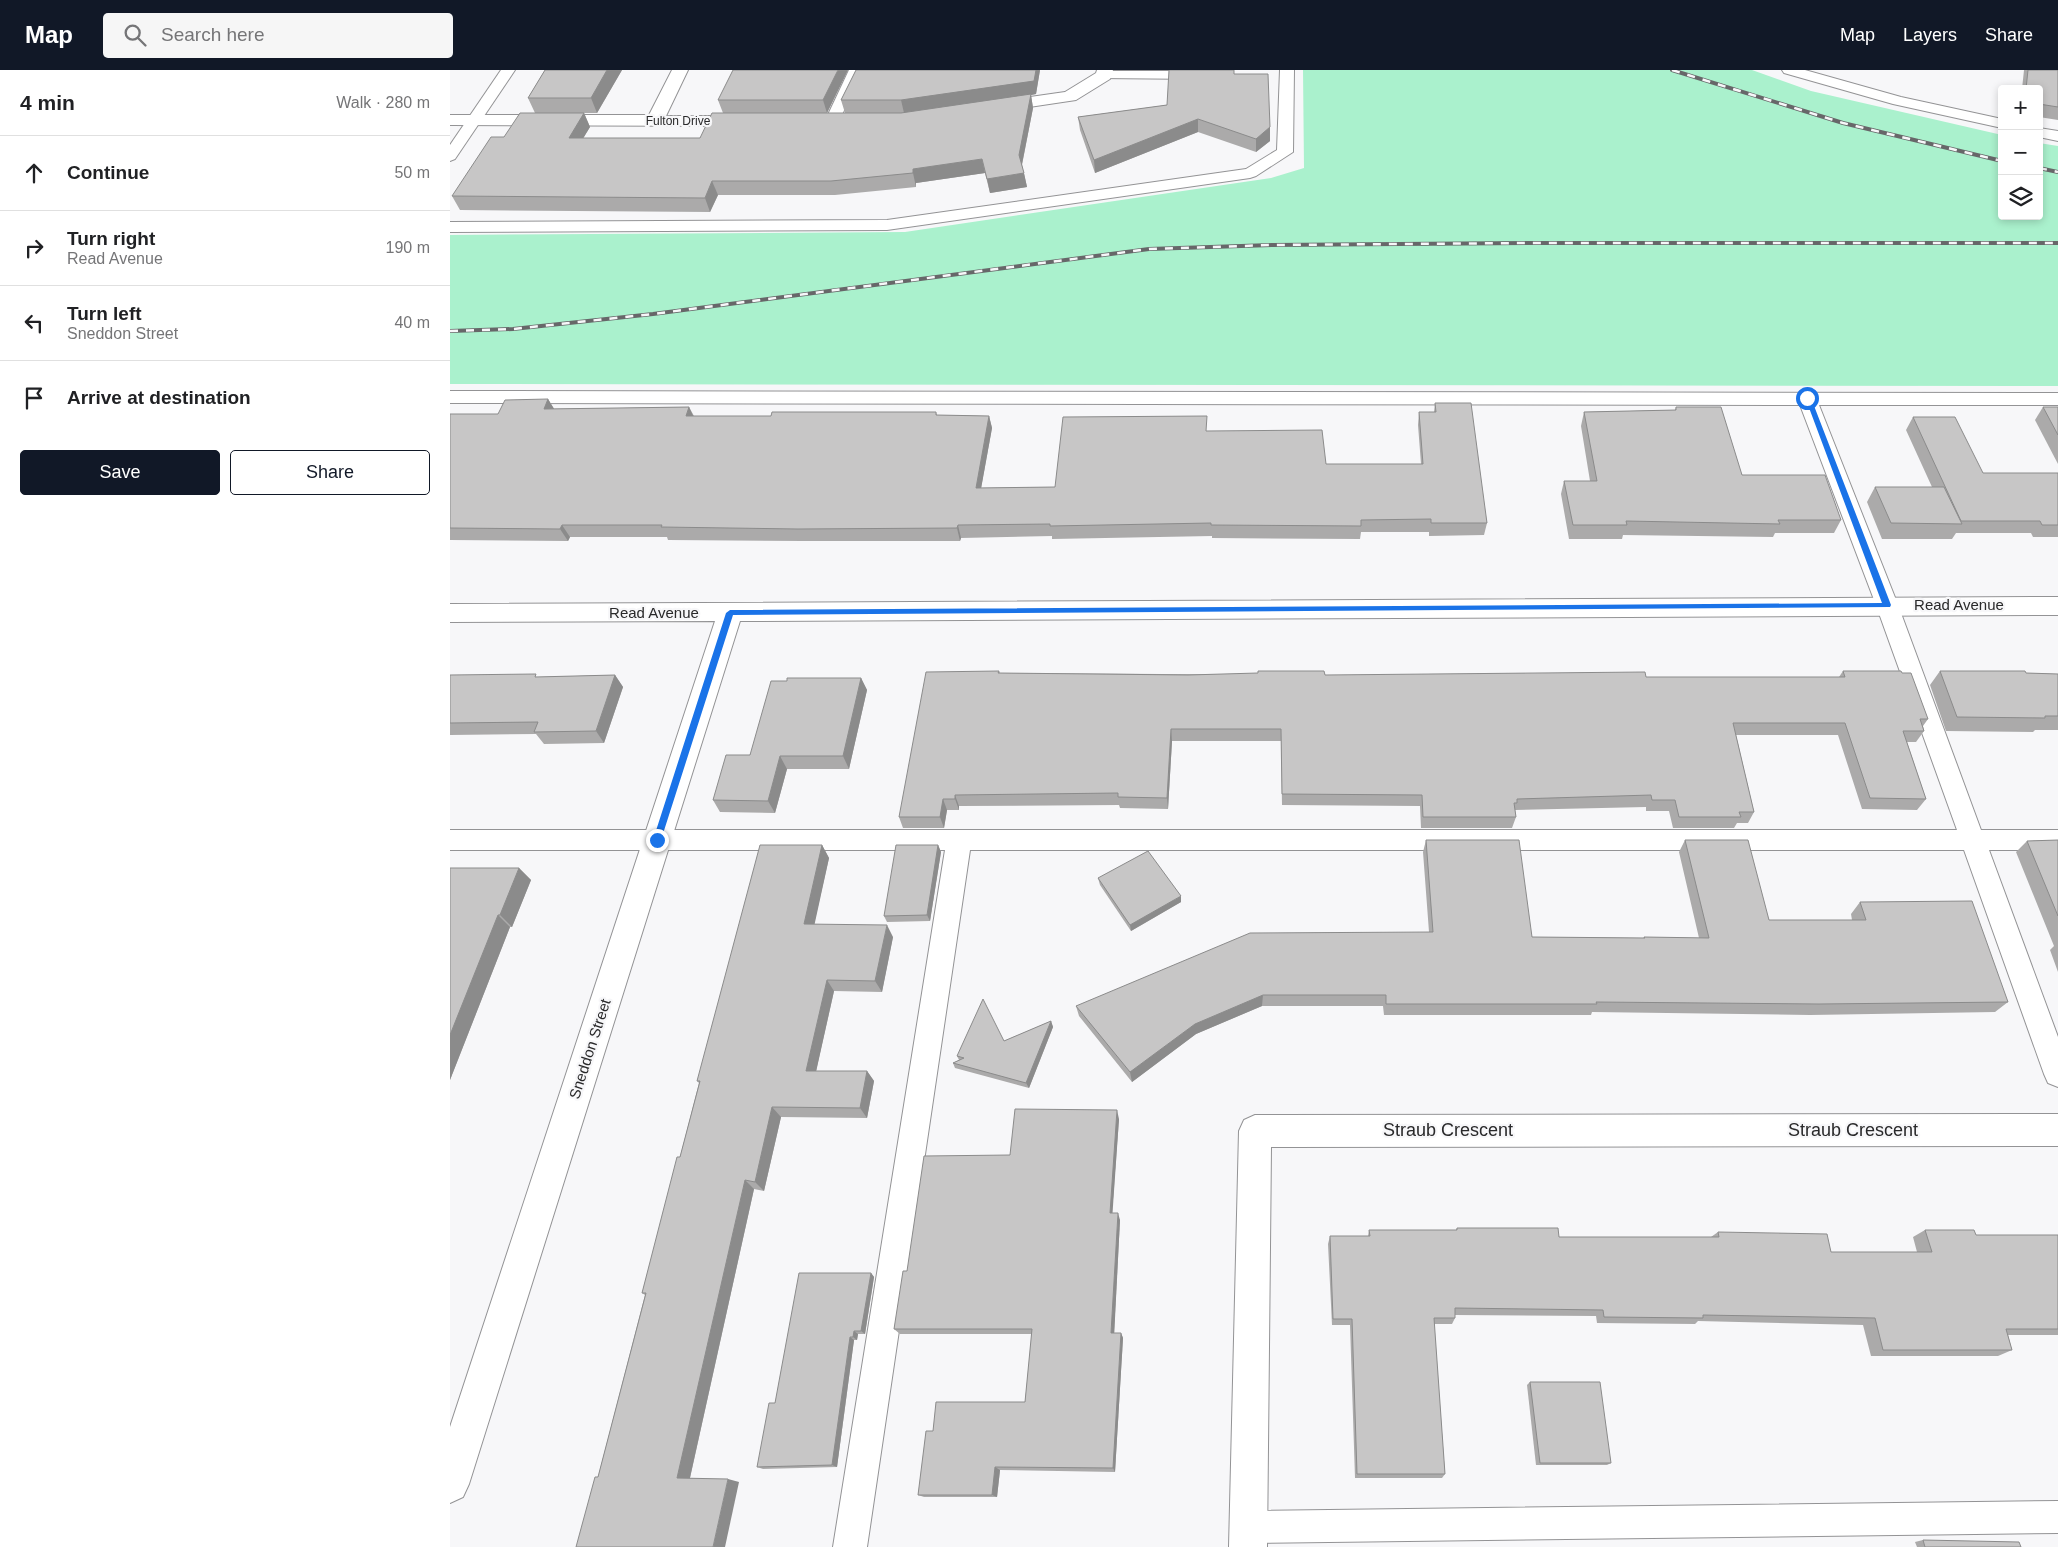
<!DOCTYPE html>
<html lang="en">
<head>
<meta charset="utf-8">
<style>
	:root { --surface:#fff; --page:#f6f6f6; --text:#202124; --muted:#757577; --line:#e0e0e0; --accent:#111827 }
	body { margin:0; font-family:Helvetica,sans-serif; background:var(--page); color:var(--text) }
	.controls { position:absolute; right:15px; top:15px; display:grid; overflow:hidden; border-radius:5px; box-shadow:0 2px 8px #0003 }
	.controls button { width:45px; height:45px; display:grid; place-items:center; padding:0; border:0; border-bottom:1px solid var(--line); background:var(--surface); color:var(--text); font:25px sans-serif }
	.stop { position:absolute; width:15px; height:15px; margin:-11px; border:4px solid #1a73e8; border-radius:50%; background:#fff }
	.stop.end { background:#1a73e8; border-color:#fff; box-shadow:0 1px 5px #0008 }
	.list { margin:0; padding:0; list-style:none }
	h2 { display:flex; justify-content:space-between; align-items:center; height:65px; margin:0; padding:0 20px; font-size:21px }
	h2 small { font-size:16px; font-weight:400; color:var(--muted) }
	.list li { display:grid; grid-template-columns:32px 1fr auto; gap:15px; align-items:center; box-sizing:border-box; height:75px; padding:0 20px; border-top:1px solid var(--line) }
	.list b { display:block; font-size:19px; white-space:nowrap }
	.list p { margin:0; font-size:16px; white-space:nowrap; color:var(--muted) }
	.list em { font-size:16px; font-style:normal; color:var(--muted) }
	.actions { display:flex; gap:10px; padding:15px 20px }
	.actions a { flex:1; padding:11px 0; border:1px solid var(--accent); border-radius:5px; text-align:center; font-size:18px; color:var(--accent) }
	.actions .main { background:var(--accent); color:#fff }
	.icon { flex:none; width:28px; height:28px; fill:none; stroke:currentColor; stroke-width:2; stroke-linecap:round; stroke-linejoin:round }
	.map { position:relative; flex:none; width:1608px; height:1477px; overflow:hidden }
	header { display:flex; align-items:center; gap:30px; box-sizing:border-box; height:70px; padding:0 25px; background:var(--accent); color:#fff }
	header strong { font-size:24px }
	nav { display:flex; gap:28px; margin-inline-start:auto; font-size:18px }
	.search { width:350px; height:45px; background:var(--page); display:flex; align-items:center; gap:12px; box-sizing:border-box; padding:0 18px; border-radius:5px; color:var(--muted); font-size:19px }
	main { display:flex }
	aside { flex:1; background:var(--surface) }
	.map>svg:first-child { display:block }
	.green { fill:#aaf1cd }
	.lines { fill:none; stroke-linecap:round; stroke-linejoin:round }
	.service-casing { stroke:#939395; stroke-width:2 }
	.minor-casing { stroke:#939395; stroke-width:2 }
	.service { fill:#fff; fill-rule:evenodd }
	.minor { fill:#fff; fill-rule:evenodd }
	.rail-casing { stroke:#676769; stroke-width:4 }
	.rail { stroke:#f7f7f9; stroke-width:2.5; stroke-dasharray:8; stroke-linecap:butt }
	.wall { fill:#abaaaa }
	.shaded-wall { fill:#8b8b8b }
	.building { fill:#c7c6c6; stroke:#8b8b8b }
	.route { fill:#1a73e8 }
	.labels { text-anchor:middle; stroke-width:4.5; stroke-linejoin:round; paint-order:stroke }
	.far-street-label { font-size:12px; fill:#29292a; stroke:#f7f7f9 }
	.street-label { font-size:15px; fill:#29292a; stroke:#f7f7f9 }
	.near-street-label { font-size:18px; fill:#29292a; stroke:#f7f7f9 }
</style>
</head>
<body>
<header>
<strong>Map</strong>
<div class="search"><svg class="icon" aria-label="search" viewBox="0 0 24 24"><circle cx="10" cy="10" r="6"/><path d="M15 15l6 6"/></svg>Search here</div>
<nav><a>Map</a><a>Layers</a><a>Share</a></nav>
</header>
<main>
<aside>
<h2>4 min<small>Walk · 280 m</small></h2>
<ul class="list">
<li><svg class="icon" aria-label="ahead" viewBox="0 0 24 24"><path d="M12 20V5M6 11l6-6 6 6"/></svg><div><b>Continue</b></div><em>50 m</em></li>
<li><svg class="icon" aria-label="right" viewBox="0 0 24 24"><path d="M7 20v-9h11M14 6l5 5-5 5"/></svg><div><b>Turn right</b><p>Read Avenue</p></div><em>190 m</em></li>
<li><svg class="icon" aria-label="left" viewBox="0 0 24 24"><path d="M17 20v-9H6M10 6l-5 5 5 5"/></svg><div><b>Turn left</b><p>Sneddon Street</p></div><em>40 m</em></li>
<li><svg class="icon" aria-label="arrive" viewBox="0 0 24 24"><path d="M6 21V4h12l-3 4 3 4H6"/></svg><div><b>Arrive at destination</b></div></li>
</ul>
<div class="actions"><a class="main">Save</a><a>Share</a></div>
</aside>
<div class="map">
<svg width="1608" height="1477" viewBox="0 0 1608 1477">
	<rect width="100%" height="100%" fill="#f7f7f9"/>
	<polygon class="green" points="853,0 1302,0 1361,21 1552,65 1552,146 1589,146 1589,73 1608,76 1608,316 0,314 0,165 455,162 821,108 854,98"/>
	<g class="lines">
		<g class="service-casing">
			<g id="service">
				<polygon points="51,0 65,0 5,89 0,91 0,75"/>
				<polygon points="399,0 413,0 389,51 387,54 377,54 375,51"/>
				<polygon points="830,0 844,0 843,82 806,106 800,108 437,160 0,162 0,152 437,150 796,99 827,80"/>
				<polygon points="1332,0 1355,0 1451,27 1552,49 1552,58 1443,34 1334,3"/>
				<polygon points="654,1 750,1 755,2 757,5 755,8 750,9 649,8 647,5 649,2"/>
				<polygon points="1589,58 1608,61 1608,71 1589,67"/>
				<polygon points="0,321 1608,323 1608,335 1369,335 1448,535 1531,760 1608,760 1608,780 1539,780 1608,967 1608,1017 1598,1013 1594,1004 1514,780 520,780 417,1477 383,1477 495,780 0,780 0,760 1507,760 1426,535 1350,335 0,333"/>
				<polygon points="1608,1431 1608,1463 798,1473 786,1469 782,1457 786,1445 798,1441"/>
			</g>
		</g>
		<g class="minor-casing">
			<g id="minor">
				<polygon points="222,0 238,0 216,46 296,46 302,47 305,51 302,55 296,56 0,55 0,45 199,45"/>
				<polygon points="647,0 663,0 660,9 626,30 546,42 540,41 537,37 540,33 546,32 615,22 646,3"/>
				<polygon points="1608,527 1608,545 290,551 19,1414 13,1427 0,1433 0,1357 265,551 0,552 0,534"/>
				<polygon points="1608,1044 1608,1076 821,1077 817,1477 779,1477 789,1061 794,1050 805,1045"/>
			</g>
		</g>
		<use href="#service" class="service"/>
		<use href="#minor" class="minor"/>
		<g class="rail-casing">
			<g id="rail">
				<polyline points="1222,0 1393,53 1552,91"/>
				<polyline points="1589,98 1608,102"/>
				<polyline points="0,261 63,259 203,244 699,179 822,175 1076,173 1608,173"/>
			</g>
		</g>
		<use href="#rail" class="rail"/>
	</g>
	<g class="wall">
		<polygon points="95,0 172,0 147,43 134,43 140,57 133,68 250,68 273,43 268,30 398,0 377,43 395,43 391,30 406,0 590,0 586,24 581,25 583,38 572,95 577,117 540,123 535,103 466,113 466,117 385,125 268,125 260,142 10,140 2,126 54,67 85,43 78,28"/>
		<polygon points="1574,0 1608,0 1608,50 1589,47 1589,19 1572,19"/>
		<polygon points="784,4 820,57 820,71 806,82 748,62 645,103 630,60 628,47 717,35"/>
		<polygon points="98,329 104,339 239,337 244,346 321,346 486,342 487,345 539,346 542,358 531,418 605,417 757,361 876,394 971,394 968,355 969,342 984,342 985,333 1037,453 1034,465 979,466 979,462 911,462 910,469 762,468 762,466 602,469 602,466 511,468 510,471 353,471 218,470 217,467 120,467 118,471 0,470 0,344 48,344"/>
		<polygon points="1226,337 1292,405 1391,450 1384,463 1325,463 1323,467 1173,465 1172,469 1119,469 1111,424 1114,411 1140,411 1131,356 1134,342 1225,340"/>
		<polygon points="1593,337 1608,337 1608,394 1585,350"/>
		<polygon points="1463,347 1533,403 1608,403 1608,467 1583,467 1581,463 1506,463 1502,469 1432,469 1417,432 1425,417 1482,417 1456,360"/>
		<polygon points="549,601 550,603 1196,607 1389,607 1393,601 1478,649 1473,656 1474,661 1466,672 1457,672 1476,729 1467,740 1412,739 1388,665 1286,665 1304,742 1298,753 1287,753 1284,758 1223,758 1219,741 1196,741 1196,737 1065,740 1066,747 1062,758 971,758 970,736 832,735 831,671 722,671 718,739 670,738 669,735 509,736 509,740 497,740 494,758 453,758 449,747"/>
		<polygon points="1490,601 1576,603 1608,604 1608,660 1585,660 1583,662 1496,661 1480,615"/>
		<polygon points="0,605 88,607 165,605 173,617 154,673 94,674 86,664 0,665"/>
		<polygon points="411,608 417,620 399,699 337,699 325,743 270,742 263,730 300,685 337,611"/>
		<polygon points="976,770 1082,867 1193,868 1194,867 1249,868 1229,782 1235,770 1319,850 1402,850 1401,844 1410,832 1558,932 1545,942 1360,945 1142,942 1141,945 934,945 933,936 812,936 746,964 682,1012 629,946 626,936 979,862 973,782"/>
		<polygon points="1608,770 1608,902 1600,880 1604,876 1566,782 1577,771"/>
		<polygon points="372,775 379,788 364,854 443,867 432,922 384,921 366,1001 417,1001 424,1011 417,1048 331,1047 314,1121 304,1119 240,1408 289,1412 148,1407 195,1225 192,1223 230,1087 249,1013 247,1011"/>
		<polygon points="488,775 491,782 480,851 437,852 434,846"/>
		<polygon points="0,798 69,798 81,810 62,857 60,857 0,1010"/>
		<polygon points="648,808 731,832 681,861 650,815"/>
		<polygon points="601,951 603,957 579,1018 505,998 503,993 509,990 507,986 554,971"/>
		<polygon points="669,1049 662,1143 670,1150 664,1263 671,1263 673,1268 665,1402 550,1400 547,1427 474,1427 468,1425 483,1361 575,1332 582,1264 450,1264 444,1259 457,1201 560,1085"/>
		<polygon points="1007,1158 1109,1167 1261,1167 1268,1162 1381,1182 1467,1182 1463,1167 1475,1160 1526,1165 1608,1165 1608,1265 1558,1265 1562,1280 1548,1286 1421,1286 1413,1255 1248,1251 1245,1254 1147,1253 1146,1246 1005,1245 1005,1248 1002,1254 984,1254 995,1404 992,1408 905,1408 900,1255 882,1255 878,1174 880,1166 918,1166 919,1160 1006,1160"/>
		<polygon points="421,1203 424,1207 415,1264 408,1264 407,1270 404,1270 387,1397 313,1399 307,1397 325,1333"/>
		<polygon points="1080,1312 1161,1393 1157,1395 1086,1395 1077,1315"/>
		<polygon points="1473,1470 1571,1477 1467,1477 1465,1472"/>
	</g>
	<g class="shaded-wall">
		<polygon points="157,0 172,0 147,43 141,28"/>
		<polygon points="388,0 398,0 377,43 373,30"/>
		<polygon points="586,0 590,0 586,24 581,25 583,38 571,99 454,43 451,30"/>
		<polygon points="134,43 140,57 125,82 119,68"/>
		<polygon points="748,49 748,62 645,103 644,90"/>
		<polygon points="820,57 820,71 806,82 806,69"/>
		<polygon points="532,89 535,103 466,113 466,117 463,103 463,99"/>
		<polygon points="574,103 577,117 540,123 537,109"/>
		<polygon points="262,111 268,125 260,142 255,128"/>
		<polygon points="98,329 106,342 94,339"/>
		<polygon points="239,337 245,350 236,346"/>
		<polygon points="539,346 542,358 529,430 526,418"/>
		<polygon points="112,455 120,467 118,471 110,459"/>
		<polygon points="508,455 511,468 510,471 507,458"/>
		<polygon points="165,605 173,617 154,673 146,661"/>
		<polygon points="411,608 417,620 399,699 393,686"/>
		<polygon points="721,659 722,671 718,739 717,728"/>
		<polygon points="330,686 337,699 325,743 318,731"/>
		<polygon points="505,725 509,736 509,740 505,729"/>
		<polygon points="493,729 497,740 494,758 490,747"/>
		<polygon points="372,775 379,788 362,866 354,854"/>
		<polygon points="488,775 491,782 480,851 477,845"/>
		<polygon points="69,798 81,810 62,857 50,845"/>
		<polygon points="731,826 731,832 681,861 680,855"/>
		<polygon points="48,845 60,857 0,1010 0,965"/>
		<polygon points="437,855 443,867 432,922 425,911"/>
		<polygon points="377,910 384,921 364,1011 356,1001"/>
		<polygon points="813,925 812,936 746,964 682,1012 680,1002 745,954"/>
		<polygon points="601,951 603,957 579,1018 576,1013"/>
		<polygon points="417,1001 424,1011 417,1048 410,1038"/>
		<polygon points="322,1037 331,1047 314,1121 305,1112"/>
		<polygon points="667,1040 669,1049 662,1150 660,1143"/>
		<polygon points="295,1110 304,1119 239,1412 227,1408"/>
		<polygon points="668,1143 670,1150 664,1268 661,1263"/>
		<polygon points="421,1203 424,1207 415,1264 411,1261"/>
		<polygon points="404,1261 408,1264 407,1270 403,1267"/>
		<polygon points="671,1263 673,1268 665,1402 663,1398"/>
		<polygon points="400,1267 404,1270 387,1397 382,1395"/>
		<polygon points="545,1397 550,1400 547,1427 542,1425"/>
		<polygon points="278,1409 289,1412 275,1477 263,1477"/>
	</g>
	<g class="building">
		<polygon points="95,0 157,0 141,28 78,28"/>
		<polygon points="283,0 388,0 373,30 268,30"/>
		<polygon points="406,0 586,0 584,11 451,30 391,30"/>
		<polygon points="719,0 784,0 784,4 818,4 820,57 806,69 748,49 644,90 628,47 717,35"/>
		<polygon points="1578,0 1608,0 1608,37 1589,34 1589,19 1576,19"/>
		<polygon points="581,24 569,85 574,103 537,109 532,89 463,99 463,103 381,111 262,111 255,128 2,126 41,67 54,67 70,43 134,43 119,68 250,68 262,43 451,43"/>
		<polygon points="98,329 94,339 239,337 236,346 321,346 322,342 486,342 486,345 539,346 526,418 605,417 613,347 757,346 756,361 872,360 876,394 973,394 969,342 986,342 985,333 1021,333 1037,453 981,453 981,449 911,450 911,456 761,455 761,453 600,456 600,454 508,455 507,458 348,459 211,457 212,455 112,455 110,459 0,458 0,344 48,344 55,330"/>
		<polygon points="1226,337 1271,337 1292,405 1375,405 1391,450 1328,450 1330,454 1176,451 1177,455 1123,455 1114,411 1147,411 1134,342 1226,340"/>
		<polygon points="1593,337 1608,337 1608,365"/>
		<polygon points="1463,347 1505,347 1533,403 1608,403 1608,455 1592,455 1590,451 1511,451"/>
		<polygon points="1425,417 1494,417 1512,454 1441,453"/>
		<polygon points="549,601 548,603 738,605 808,603 808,601 874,601 875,605 1195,602 1196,607 1395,607 1393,601 1451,601 1452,603 1461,603 1478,649 1470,649 1474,661 1453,661 1476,729 1420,728 1395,653 1283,653 1304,742 1289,742 1291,747 1229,747 1225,730 1202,730 1201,725 1067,729 1067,733 1064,733 1066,747 973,747 972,725 832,724 831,659 721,659 717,728 668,727 668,723 505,725 505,729 493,729 490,747 449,747 476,602"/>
		<polygon points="1490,601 1575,601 1576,603 1608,604 1608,646 1595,646 1595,648 1507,647"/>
		<polygon points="86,604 85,607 165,605 146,661 84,662 88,652 0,653 0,605"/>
		<polygon points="337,608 411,608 393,686 330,686 318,731 263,730 276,685 300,685 321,611 337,611"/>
		<polygon points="976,770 1069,770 1082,867 1195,868 1194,867 1259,868 1235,770 1298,770 1319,850 1416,850 1410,832 1522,831 1558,932 1369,934 1146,932 1147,934 936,934 936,925 813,925 745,954 680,1002 626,936 800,863 983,862"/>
		<polygon points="1608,770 1608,846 1577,771"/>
		<polygon points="310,775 372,775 354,854 437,855 425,911 377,910 356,1001 417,1001 410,1038 322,1037 305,1112 295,1110 227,1408 278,1409 263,1477 126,1477 145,1407 148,1407 196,1223 192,1223 227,1087 230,1087 250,1011 247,1011"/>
		<polygon points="446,775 488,775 477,845 434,846"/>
		<polygon points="698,781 731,826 680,855 648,808"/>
		<polygon points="0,798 69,798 50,845 48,845 0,965"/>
		<polygon points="533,929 554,971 601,951 576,1013 503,993 514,988 507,986"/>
		<polygon points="565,1039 667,1040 660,1143 668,1143 661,1263 671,1263 663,1398 545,1397 542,1425 468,1425 476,1361 483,1361 486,1332 575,1332 582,1259 444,1259 453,1201 457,1201 474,1086 560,1085"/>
		<polygon points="1007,1158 1108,1158 1109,1167 1269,1167 1268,1162 1377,1164 1381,1182 1482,1182 1475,1160 1524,1160 1526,1165 1608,1165 1608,1259 1556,1259 1562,1280 1433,1280 1425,1248 1253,1245 1253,1248 1154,1247 1153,1240 1005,1238 1005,1248 984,1248 995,1404 907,1404 902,1249 883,1249 880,1166 920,1166 919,1160 1007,1160"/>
		<polygon points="349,1203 421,1203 411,1261 404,1261 403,1267 400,1267 382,1395 307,1397 319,1333 325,1333"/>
		<polygon points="1080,1312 1150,1312 1161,1393 1090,1393"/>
		<polygon points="1473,1470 1569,1472 1571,1477 1475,1477"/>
	</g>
	<polygon class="route" points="1355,327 1361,328 1441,535 1440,537 283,545 211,770 207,774 203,770 276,543 280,540 1432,533"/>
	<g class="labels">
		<g class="far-street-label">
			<text x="228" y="55">Fulton Drive</text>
		</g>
		<g class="street-label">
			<text x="1509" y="540">Read Avenue</text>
			<text x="204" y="548">Read Avenue</text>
			<text transform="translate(140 979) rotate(-72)" y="5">Sneddon Street</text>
		</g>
		<g class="near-street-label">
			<text x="998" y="1066">Straub Crescent</text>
			<text x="1403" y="1066">Straub Crescent</text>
		</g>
	</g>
</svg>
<div class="controls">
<button>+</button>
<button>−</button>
<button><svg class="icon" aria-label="layers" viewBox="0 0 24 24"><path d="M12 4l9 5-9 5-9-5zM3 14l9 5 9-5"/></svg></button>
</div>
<div class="stop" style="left:1357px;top:328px"></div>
<div class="stop end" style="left:207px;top:770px"></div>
</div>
</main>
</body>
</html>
